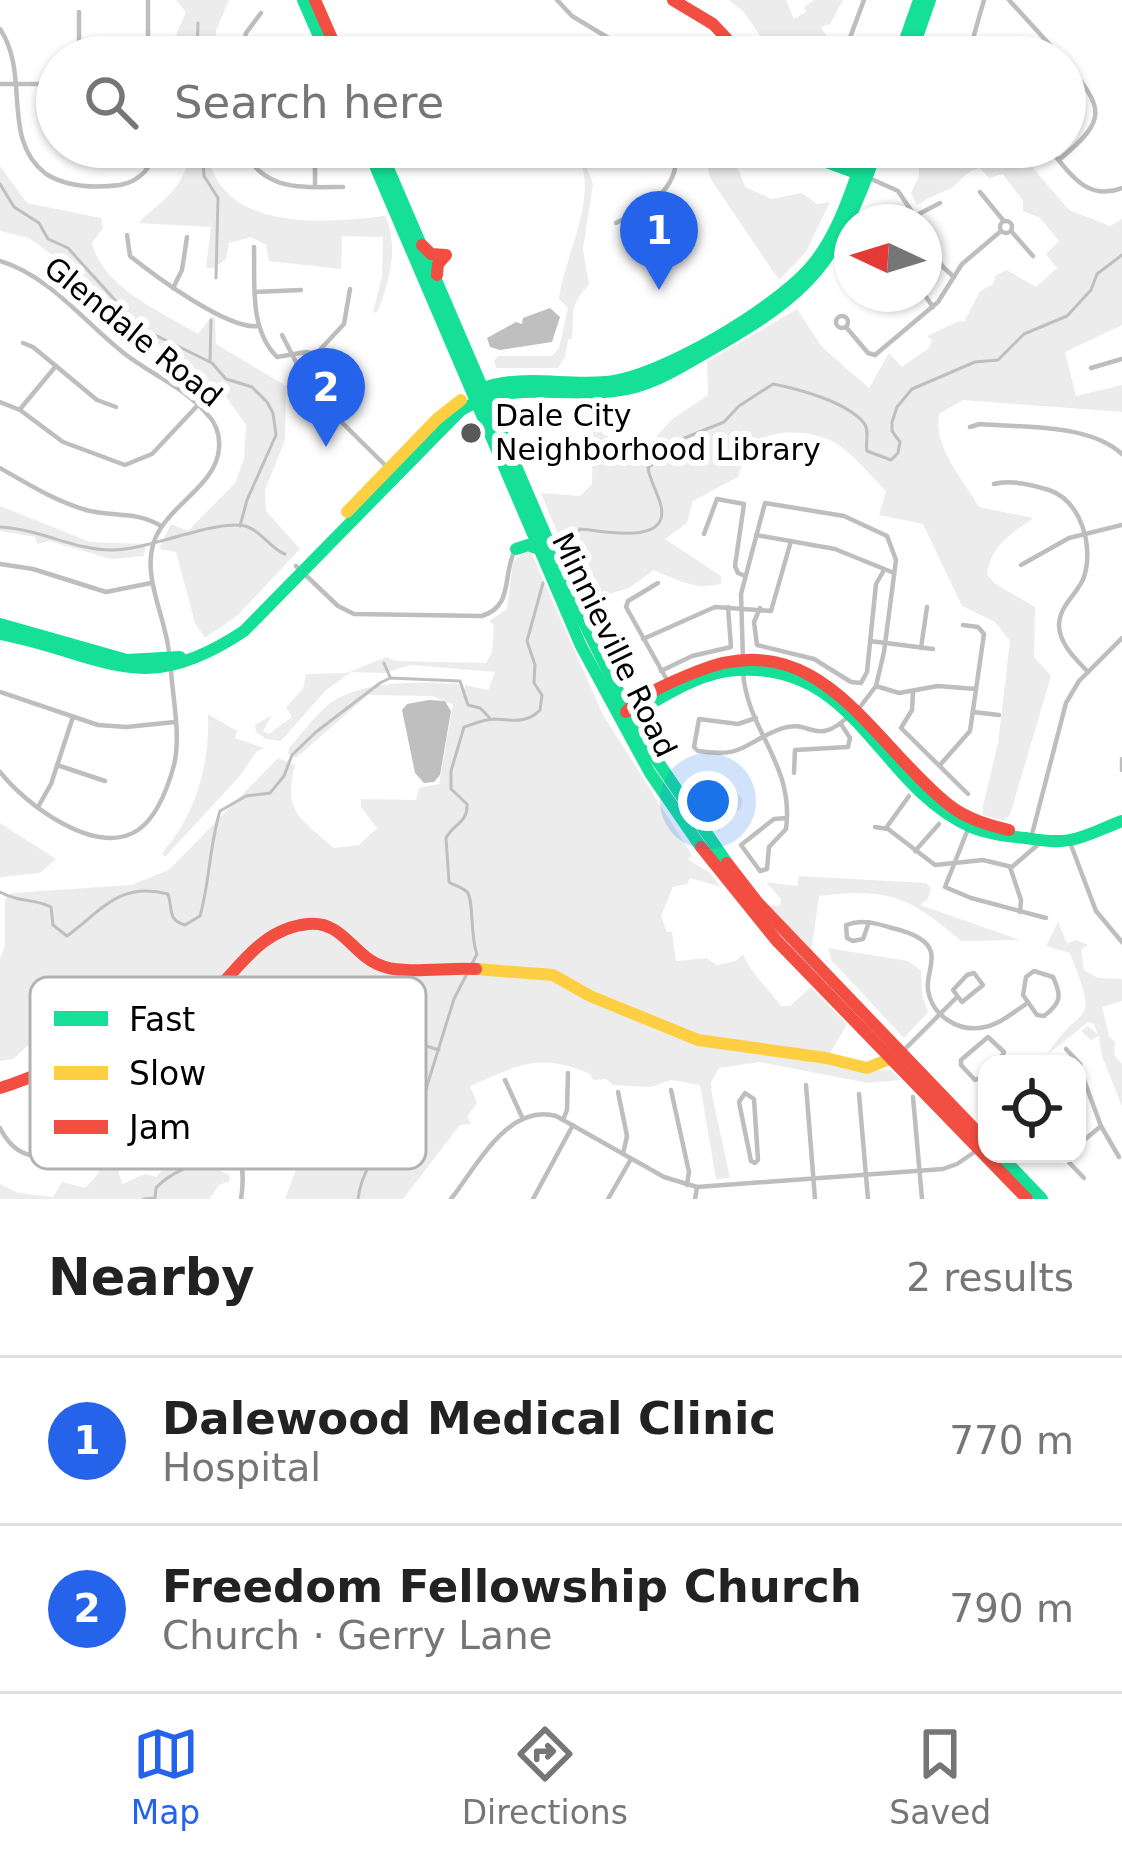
<!DOCTYPE html>
<html lang="en">
<head>
<meta charset="utf-8">
<style>
	:root { --surface:#fff; --page:#f6f6f6; --text:#222; --muted:#767676; --line:#e0e0e0; --accent:#2563eb }
	body { margin:0; font-family:"DejaVu Sans",sans-serif; background:var(--page); color:var(--text) }
	.controls { position:absolute; right:36px; bottom:36px; display:grid; overflow:hidden; border-radius:24px; box-shadow:0 3px 9px #0004 }
	.controls button { width:108px; height:108px; display:grid; place-items:center; padding:0; border:0; border-bottom:3px solid var(--line); background:var(--surface); color:var(--text); font:60px sans-serif }
	.compass { position:absolute; left:834px; top:204px; width:108px; height:108px; border-radius:50%; background:var(--surface); box-shadow:0 3px 9px #0004; rotate:274deg }
	.you { position:absolute; left:708px; top:801px; width:42px; height:42px; margin:-30px; border:9px solid #fff; border-radius:50%; background:#1a73e8; box-shadow:0 0 0 18px #1a73e833 }
	.badge { display:grid; place-items:center; width:78px; height:78px; border-radius:50%; background:var(--accent); color:#fff; font-size:39px; font-weight:700 }
	.pin { position:absolute; translate:-50% -99px; filter:drop-shadow(0 3px 6px #0008) }
	.pin::after { content:''; position:absolute; top:63px; width:42px; height:36px; background:inherit; clip-path:polygon(0 0,100% 0,50% 100%) }
	.list { margin:0; padding:0; list-style:none }
	h2 { display:flex; justify-content:space-between; align-items:center; height:156px; margin:0; padding:0 48px; font-size:51px }
	h2 small { font-size:39px; font-weight:400; color:var(--muted) }
	.list li { display:grid; grid-template-columns:78px 1fr auto; gap:36px; align-items:center; box-sizing:border-box; height:168px; padding:0 48px; border-top:3px solid var(--line) }
	.list b { display:block; font-size:45px; white-space:nowrap }
	.list p { margin:0; font-size:39px; white-space:nowrap; color:var(--muted) }
	.list em { font-size:39px; font-style:normal; color:var(--muted) }
	.icon { flex:none; width:66px; height:66px; fill:none; stroke:currentColor; stroke-width:2; stroke-linecap:round; stroke-linejoin:round }
	.map { position:relative; flex:none; width:1122px; height:1199px; overflow:hidden }
	.search { position:absolute; background:var(--surface); box-shadow:0 3px 9px #0004; left:36px; right:36px; top:36px; height:132px; display:flex; align-items:center; gap:30px; box-sizing:border-box; padding:0 42px; border-radius:66px; color:var(--muted); font-size:45px }
	.sheet { height:492px; background:var(--surface) }
	nav { display:flex; justify-content:space-around; align-items:center; box-sizing:border-box; height:168px; border-top:3px solid var(--line); background:var(--surface); font-size:33px; color:var(--muted) }
	nav a { display:grid; justify-items:center; gap:6px }
	nav .on { color:var(--accent) }
	.map>svg:first-child { display:block }
	.green { fill:#ececec }
	.water { fill:#bfbfbf }
	.lines { fill:none; stroke-linecap:round; stroke-linejoin:round }
	.stream { stroke:#bfbfbf; stroke-width:3 }
	.street { stroke:#bebebe; stroke-width:4.5 }
	.fast { stroke:#16e098; stroke-width:12 }
	.slow { stroke:#ffcf43; stroke-width:12 }
	.jam { stroke:#f24e42; stroke-width:12 }
	.poi-dot { fill:#595959; stroke:#fff; stroke-width:4.5 }
	.labels { text-anchor:middle; stroke-width:12; stroke-linejoin:round; paint-order:stroke }
	.street-label { font-size:30px; fill:#000; stroke:#fff }
	.poi-label { font-size:30px; fill:#000; stroke:#fff; text-anchor:start }
	.key { fill:#fff; stroke:#b2b2b2; stroke-width:3 }
	.key-label { font-size:33px; fill:#000 }
</style>
</head>
<body>
<div class="map">
<svg width="1122" height="1199" viewBox="0 0 1122 1199">
	<rect width="100%" height="100%" fill="#fff"/>
	<g class="green">
		<polygon points="176,0 229,0 216,31 217,54 174,55 174,39 186,12"/>
		<polygon points="729,0 786,0 794,19 806,12 804,7 814,0 843,0 830,24 821,27 839,57 775,57 743,11"/>
		<path d="M183,147h30l1,3 -6,3c12,80 119,70 177,63 14,28 5,68 -8,96l-4,1 9,-37 1,-39 -41,-1 -1,33 -72,-8 -3,-16 -15,-8 -22,6 -3,16 -12,9h-8l5,-41 -73,-4c22,-21 43,-32 51,-64z"/>
		<path d="M572,147h7l14,37 -10,65 6,35c-21,25 -14,26 -17,54l-4,2 -3,17 -7,11h-62l-2,-8 5,-4h53l7,-8 9,-40 -9,-9c4,-36 31,-86 25,-125 -1,-8 -9,-19 -12,-27z"/>
		<polygon points="704,147 738,147 734,158 745,187 772,199 802,193 817,204 830,202 806,252 779,280 710,178"/>
		<path d="M889,147h126l54,63 41,16 12,-7v106l-57,27 11,44 46,-11v27l-159,-12 -24,14c-6,33 24,65 40,93l54,11c-23,18 -41,25 -46,56l7,9 41,24 -1,50 17,19 -41,139 -7,6 -20,-6v-9l15,-63 12,-102 -15,-19 -33,-16 -39,-82 -44,-9 7,-24c-15,-15 -31,-35 -49,-47 -22,-14 -71,-19 -89,7 -5,7 -7,18 -10,26l-45,24 -6,22 -22,16 56,37v7c-22,9 -47,-4 -67,-13l-25,18 -44,13 -44,-108 39,3 12,-12 1,-66 10,16 11,5v14l19,7 4,-10h8l26,-30 37,-25 -1,-33 90,-53 25,38 47,41 20,-35 13,14 27,-19 3,-8 -5,-4 32,-15 5,1 16,-31 13,-7 3,-9 11,-5 29,17 21,-19 -11,-14 13,-13 -19,-23 -17,-7v-10l-20,-27 -14,4 -9,-10c-18,3 -19,18 -35,23 -11,4 -16,7 -28,14l-6,-12 8,-17v-13l-32,-12z"/>
		<path d="M0,166l27,37 74,15 2,10 -11,15c12,46 68,68 106,91l13,-17h4l1,27 70,42 -1,54 -20,50 1,21 34,38 -63,67 -32,22 -10,-15 -19,-71 -17,-3 12,-25 17,7 47,-48 9,-24 2,-34 -21,-30 -72,-55 -82,-71 -42,-31 -29,-7z"/>
		<polygon points="0,506 90,542 146,544 144,556 111,559 49,541 37,544 35,537 0,531"/>
		<path d="M526,550l5,2 72,163 89,140 -4,5 21,12 12,15 -31,-9 -3,6 -14,3 -12,29 6,16h5l4,29 31,-3 10,7 19,-4 7,-7c9,21 25,34 38,52h9l21,-19 36,37 -22,38 29,7 37,1 10,10 -33,3 -108,-21 -41,6 -8,14 1,13 18,83 -14,1 -16,-94 -29,-5 -21,7 -37,-2 -7,-6 -13,1 -3,-6c-50,-22 -72,-9 -120,12l7,17 -10,14 4,7 -11,1 -57,74h-118l36,-96 -8,-10c-44,9 -30,46 -56,66l6,-41 -5,-8 -13,2 20,-18 11,-19h-9l-25,26 15,-21 -1,-31 -35,-27h-8l-5,-15 -10,-3c-26,23 -53,37 -89,41l7,-17 -22,-17 -38,21 -11,-3 -16,9 2,5 -18,16 -13,2v-103l5,-12v-47l7,-6 119,-8 38,-15 109,-112 17,7c-13,47 6,54 39,83l25,-3 18,-17 -16,-21v-8l55,1 3,-12 20,-4 14,-80 -21,-8 -64,-1 -72,63 -8,-4 1,-6c12,-13 25,-32 39,-43 34,-26 91,-23 131,-21l4,10 2,-9 23,5 7,-18 -84,-7 -27,8 -33,-1 -26,19 -44,50 -15,-2 -10,-7 -1,-7 17,-10 -9,16 6,3 23,-17 -6,-10 17,-18 3,-15 41,-1 39,-16 10,4 90,2 6,-11 2,-27 -5,-4 18,-12 6,-47z"/>
		<path d="M208,714l29,17 -2,7 29,10 -8,4 -17,25 -74,80 -3,-4c34,-38 48,-89 46,-139z"/>
		<polygon points="691,782 731,787 742,798 741,808 722,823 719,833 689,788"/>
		<polygon points="0,823 56,859 40,873 0,877"/>
		<path d="M799,876l127,7 5,5 -3,11 -8,6 100,35 -59,1c-51,-44 -73,-54 -142,-45l-8,57 -44,-48 13,1 1,-7 -15,-17 31,4z"/>
		<path d="M1058,922l9,21 10,-3 11,5 -7,4 3,21 14,8 24,1v22l-20,6 7,29 6,6 -1,13 8,9v42l-20,-50 -3,-20 -8,4 -10,-9 7,-5 10,9 -4,-11 -6,-2 -41,33c35,-57 54,-22 23,-102l-24,-7z"/>
		<polygon points="828,948 908,961 921,970 922,995 928,1012 904,1038 831,960"/>
		<polygon points="107,1060 116,1060 123,1096 117,1109 124,1145 115,1158 122,1184 145,1174 156,1177 204,1121 199,1168 214,1168 229,1175 230,1181 219,1185 210,1199 0,1199 0,1184 18,1193 53,1197 62,1182 85,1188 99,1173 94,1160 113,1145 105,1103 92,1096 107,1080"/>
	</g>
	<g class="water">
		<polygon points="550,308 560,317 552,342 500,350 490,347 487,338 516,322 522,324 523,318"/>
		<polygon points="429,700 445,701 451,711 440,775 434,782 424,783 415,773 402,710 407,704"/>
	</g>
	<g class="lines">
		<g class="stream">
			<polyline points="197,57 198,23"/>
			<polyline points="202,147 204,176 218,198 216,278"/>
			<polyline points="0,184 14,207 39,223 48,239 68,248 132,319 153,334 212,363 226,379 252,387 267,402 273,413 276,435 247,500 240,526"/>
			<polyline points="210,360 211,320"/>
			<path d="M0,527c40,2 74,23 111,23 37,1 112,-34 137,-23 15,6 23,22 37,27"/>
			<path d="M563,551l17,-22c19,1 90,18 81,-23 -3,-13 -11,-25 -13,-38l34,-29 42,-17 15,-16 34,-22c26,5 74,18 91,39 6,8 1,19 3,28l24,9 7,-7 2,-11 -8,-11v-9l5,-15 15,-18 63,-27 23,-2 26,-26 43,-18 24,-26 6,-16 25,-19"/>
			<polyline points="384,663 390,677"/>
			<path d="M0,892c23,12 31,5 51,15l2,18 14,11c35,-26 53,-55 101,-42 5,15 -1,26 17,31l15,-9c10,-35 9,-69 20,-105l26,-15 24,-3 14,-17 8,-21 24,-23 64,-49 10,-5 70,3 8,24 12,3 9,9"/>
			<polyline points="252,1127 267,1108 272,1087 281,1085 284,1094 292,1091 294,1067 312,1062 333,1032 358,1038 369,1050 379,1048 381,1040 400,1036 401,1045 407,1049 420,1044 439,1050"/>
			<path d="M144,1199l11,-1 1,-10c16,-18 38,-21 58,-34"/>
			<path d="M358,1199c3,-23 16,-48 35,-61 10,-7 17,-10 24,-20l37,-119 23,-45c-7,-16 -3,-55 -10,-62 -5,-5 -12,-6 -18,-10l-3,-44c8,-15 22,-15 21,-34l-16,-15v-18l13,-44c9,-3 21,-8 30,-8 17,1 33,5 46,-9l2,-15 -8,-12 1,-18 -8,-24 16,-58"/>
		</g>
		<g class="street">
			<polyline points="148,0 148,57"/>
			<polyline points="557,0 572,16 640,57"/>
			<polyline points="1009,0 1061,57"/>
			<polyline points="79,12 79,57"/>
			<path d="M0,29c31,46 0,110 46,145 21,13 50,14 74,11 21,-4 32,-18 37,-38"/>
			<polyline points="848,43 864,0"/>
			<polyline points="241,57 246,33 261,13"/>
			<polyline points="976,57 974,35 984,0"/>
			<polyline points="0,84 57,84"/>
			<path d="M243,147c18,45 59,40 100,40"/>
			<path d="M1048,147c21,25 38,55 74,41"/>
			<polyline points="619,148 621,147"/>
			<path d="M1059,160c49,-41 46,-51 6,-98"/>
			<polyline points="770,161 783,147"/>
			<polyline points="867,177 898,191 919,222"/>
			<polyline points="315,187 315,147"/>
			<polyline points="980,192 1003,220"/>
			<polyline points="915,216 940,203"/>
			<circle cx="1006" cy="227" r="6"/>
			<path d="M616,223c32,-18 65,-32 60,-76"/>
			<polyline points="1011,231 1033,256"/>
			<polyline points="924,232 942,266 954,277"/>
			<path d="M127,235l3,21c25,20 98,74 128,70"/>
			<path d="M254,247c1,37 -5,82 23,110l29,-5 10,2 28,-30 6,-35"/>
			<path d="M0,261c51,16 84,61 125,93 27,21 59,33 82,60 9,9 13,21 12,34 -2,39 -56,59 -66,97 -10,33 13,74 16,108"/>
			<polyline points="173,288 182,270 187,237"/>
			<polyline points="255,292 301,290"/>
			<polyline points="924,294 933,307"/>
			<circle cx="842" cy="322" r="6"/>
			<polyline points="846,327 868,353 875,355 938,302 962,264 1001,231"/>
			<polyline points="282,335 312,393 385,465"/>
			<polyline points="23,343 33,347 97,400 116,407"/>
			<polyline points="1091,368 1122,359"/>
			<polyline points="0,402 20,410 63,442 125,465 152,454 198,405"/>
			<polyline points="21,408 56,366"/>
			<path d="M970,427l10,-3c43,4 108,-1 142,30"/>
			<path d="M0,468c28,16 55,33 86,42 27,7 51,1 75,16"/>
			<path d="M994,484c16,-5 39,1 55,6 32,11 45,56 35,87 -6,17 -25,28 -25,49 1,19 17,33 29,46"/>
			<polyline points="704,534 717,499 744,504 735,566 738,573 745,576"/>
			<polyline points="756,535 835,549 894,573"/>
			<polyline points="0,564 33,569 106,592 151,583"/>
			<polyline points="1021,565 1069,538 1122,525"/>
			<path d="M296,566l42,40 16,8 128,2c32,-10 20,-41 33,-66"/>
			<polyline points="658,583 628,601 626,607 667,680"/>
			<polyline points="760,608 754,622 757,645 814,659 851,682 861,683 867,672 876,584 884,570"/>
			<polyline points="643,639 715,607 771,611 791,541"/>
			<polyline points="870,641 933,649"/>
			<polyline points="921,648 927,607"/>
			<polyline points="743,660 741,594 765,503 844,516 887,536 896,560 884,652 876,686 860,707"/>
			<polyline points="661,671 692,656 731,647 728,607"/>
			<path d="M743,671c3,59 52,93 43,158l-17,18 -2,22 -7,2 -19,-26 33,-26 13,-1"/>
			<polyline points="876,686 899,693 938,686 976,689"/>
			<polyline points="0,692 98,725 126,727 175,722"/>
			<polyline points="913,692 912,710 901,728 968,794"/>
			<polyline points="973,712 999,715"/>
			<path d="M756,718l-18,6 -39,-5 -5,28 4,4c46,7 44,-7 82,-22 32,-12 34,21 71,-15"/>
			<polyline points="1122,759 1122,770"/>
			<polyline points="57,765 105,781"/>
			<polyline points="940,765 970,731 984,634 978,627 963,625"/>
			<path d="M0,772c25,32 96,86 138,58 19,-13 30,-43 36,-65 7,-29 -1,-65 -3,-94"/>
			<polyline points="794,773 795,750 848,747 850,738 841,724"/>
			<polyline points="38,807 51,784 73,717"/>
			<polyline points="875,827 888,829 935,865 983,860 1012,867 1041,842"/>
			<polyline points="886,828 909,796"/>
			<polyline points="968,829 945,887 971,898 1046,918"/>
			<polyline points="1031,838 1066,703 1079,681 1122,638"/>
			<polyline points="1069,840 1096,911 1122,942"/>
			<polyline points="915,851 939,824"/>
			<polyline points="1010,867 1021,900 1020,912"/>
			<path d="M869,922l-6,17 -10,2 -6,-3 -1,-13c16,-6 30,-2 46,3 13,3 35,9 39,24 3,12 -5,26 -3,38 4,26 31,43 57,37 15,-3 29,-15 41,-23"/>
			<path d="M1034,971l19,6c9,19 8,26 -9,39l-7,-1 -14,-20 3,-18z"/>
			<polygon points="974,973 983,985 962,1002 953,990 967,975"/>
			<path d="M136,1045c23,75 121,53 105,154"/>
			<polyline points="905,1049 956,998"/>
			<polyline points="1066,1049 1080,1064 1081,1072"/>
			<polyline points="1077,1073 1081,1072 1101,1126 1077,1146"/>
			<polyline points="987,1075 975,1080 961,1065 961,1060 988,1037 1004,1052 998,1064"/>
			<polyline points="505,1080 522,1117"/>
			<polyline points="806,1085 815,1199"/>
			<polyline points="671,1090 689,1172 687,1185"/>
			<polyline points="618,1092 627,1136 623,1154"/>
			<polygon points="745,1093 754,1099 758,1160 755,1163 751,1161 739,1102"/>
			<polyline points="859,1094 868,1199"/>
			<polyline points="913,1097 922,1199"/>
			<polyline points="563,1120 567,1110 568,1073"/>
			<polyline points="1101,1126 1119,1157"/>
			<path d="M0,1128c20,40 57,33 84,6"/>
			<polyline points="1061,1154 1084,1178"/>
			<path d="M451,1199c26,-33 57,-96 105,-83l108,61 33,10 246,-18 14,-5 19,-13"/>
			<polyline points="533,1199 573,1125"/>
			<polyline points="608,1199 631,1159"/>
			<polyline points="695,1199 697,1187"/>
		</g>
		<g class="fast">
			<polyline points="303,0 328,57"/>
			<polyline points="899,57 919,0"/>
			<polyline points="910,57 930,0"/>
			<polyline points="367,147 581,646 650,773 701,847"/>
			<polyline points="379,147 579,613 641,737 727,863"/>
			<polyline points="807,147 824,161 862,175"/>
			<path d="M478,390c44,-17 82,-4 128,-8 55,-5 172,-75 207,-118 27,-33 39,-77 54,-117"/>
			<polyline points="516,549 528,545 539,549"/>
			<polyline points="0,624 127,660 180,657"/>
			<path d="M0,634c107,21 141,66 244,-3l217,-221c54,-31 95,-12 153,-19 34,-3 64,-22 93,-39 109,-62 128,-87 171,-205"/>
			<path d="M627,711l9,1c31,-17 64,-40 101,-42 121,-8 141,116 234,157 17,7 36,9 54,11 15,2 31,5 45,2 18,-3 35,-13 52,-19"/>
			<polyline points="999,1154 1042,1199"/>
		</g>
		<g class="slow">
			<polyline points="347,512 437,419 461,400"/>
			<polyline points="476,969 553,975 590,996 698,1040 826,1058 867,1068 897,1056"/>
		</g>
		<g class="jam">
			<polyline points="315,0 340,57"/>
			<polyline points="673,0 713,24 744,57"/>
			<polyline points="422,245 431,254 446,255 438,264 437,275"/>
			<path d="M626,712c19,-20 47,-31 72,-41 122,-49 174,73 251,134 18,14 39,20 60,25"/>
			<polyline points="701,847 776,940 1027,1199"/>
			<polyline points="727,863 758,903 987,1142"/>
			<path d="M0,1088c27,-8 51,-20 77,-30 17,-6 36,-7 53,-12 27,-7 50,-23 71,-41 35,-30 56,-76 107,-81 36,-4 46,35 77,43 23,7 65,0 91,2"/>
		</g>
	</g>
	<circle class="poi-dot" cx="471" cy="433" r="12"/>
	<g class="labels">
		<g class="street-label">
			<text transform="translate(133 332) rotate(39)" y="10">Glendale Road</text>
			<text transform="translate(614 645) rotate(64)" y="10">Minnieville Road</text>
		</g>
		<g class="poi-label">
			<text x="495" y="426">Dale City<tspan x="495" dy="34">Neighborhood Library</tspan></text>
		</g>
	</g>
	<rect x="30" y="977" width="396" height="192" rx="18" class="key"/>
	<rect x="54" y="1011" width="54" height="15" fill="#16e098"/>
	<rect x="54" y="1066" width="54" height="14" fill="#ffcf43"/>
	<rect x="54" y="1120" width="54" height="14" fill="#f24e42"/>
	<g class="key-label">
		<text x="129" y="1031">Fast</text>
		<text x="129" y="1085">Slow</text>
		<text x="129" y="1139">Jam</text>
	</g>
</svg>
<div class="controls">
<button><svg class="icon" aria-label="locate" viewBox="0 0 24 24"><circle cx="12" cy="12" r="6"/><path d="M12 2v4M12 18v4M2 12h4M18 12h4"/></svg></button>
</div>
<svg class="compass" viewBox="-18 -18 36 36"><path d="M0-13l5 13h-10z" fill="#e53935"/><path d="M0 13l5-13h-10z" fill="#767676"/></svg>
<div class="you"></div>
<div class="pin badge" style="left:659px;top:290px">1</div>
<div class="pin badge" style="left:326px;top:447px">2</div>
<div class="search"><svg class="icon" aria-label="search" viewBox="0 0 24 24"><circle cx="10" cy="10" r="6"/><path d="M15 15l6 6"/></svg>Search here</div>
</div>
<section class="sheet">
<h2>Nearby<small>2 results</small></h2>
<ul class="list">
<li><span class="badge">1</span><div><b>Dalewood Medical Clinic</b><p>Hospital</p></div><em>770 m</em></li>
<li><span class="badge">2</span><div><b>Freedom Fellowship Church</b><p>Church · Gerry Lane</p></div><em>790 m</em></li>
</ul>
</section>
<nav>
<a class="on"><svg class="icon" aria-label="map" viewBox="0 0 24 24"><path d="M3 6l6-2 6 2 6-2v14l-6 2-6-2-6 2zM9 4v14M15 6v14"/></svg>Map</a>
<a><svg class="icon" aria-label="directions" viewBox="0 0 24 24"><path d="M12 3l9 9-9 9-9-9zM9 14v-3h6M13 9l2 2-2 2"/></svg>Directions</a>
<a><svg class="icon" aria-label="saved" viewBox="0 0 24 24"><path d="M7 4h10v16l-5-4-5 4z"/></svg>Saved</a>
</nav>
</body>
</html>
